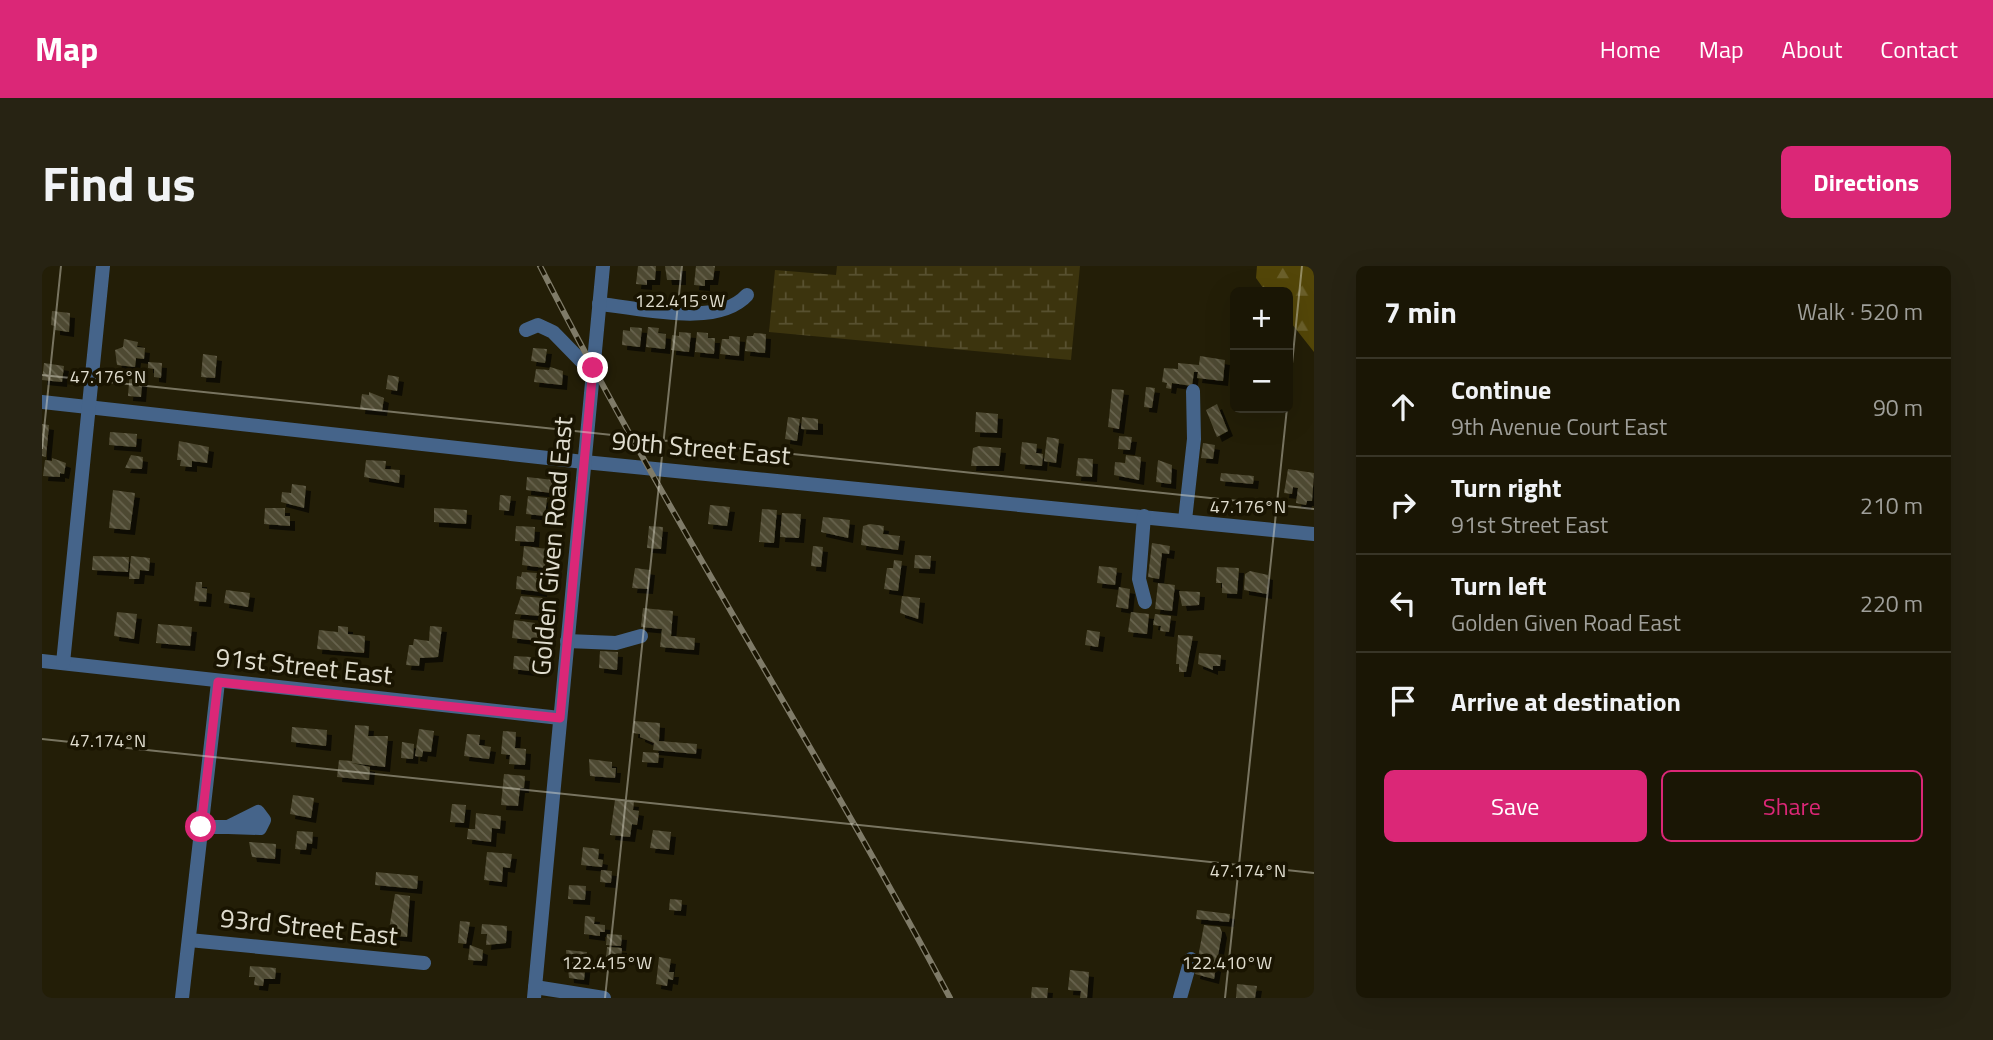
<!DOCTYPE html>
<html lang="en">
<head>
<meta charset="utf-8">
<style>
	:root { --surface:#1a1605; --page:#272313; --text:#f1f3f6; --muted:#9f9f9a; --line:#383527; --accent:#db2777 }
	body { margin:0; font-family:"Titillium Web",sans-serif; background:var(--page); color:var(--text) }
	.controls { position:absolute; right:21px; top:21px; display:grid; overflow:hidden; border-radius:10px; box-shadow:0 7px 28px #0002 }
	.controls button { width:63px; height:63px; display:grid; place-items:center; padding:0; border:0; border-bottom:2px solid var(--line); background:var(--surface); color:var(--text); font:35px sans-serif }
	.stop { position:absolute; width:21px; height:21px; margin:-16px; border:5px solid #db2777; border-radius:50%; background:#fff }
	.stop.end { background:#db2777; border-color:#fff; box-shadow:0 2px 7px #0008 }
	.list { margin:0; padding:0; list-style:none }
	h2 { display:flex; justify-content:space-between; align-items:center; height:91px; margin:0; padding:0 28px; font-size:30px }
	h2 small { font-size:23px; font-weight:400; color:var(--muted) }
	.list li { display:grid; grid-template-columns:46px 1fr auto; gap:21px; align-items:center; box-sizing:border-box; height:98px; padding:0 28px; border-top:2px solid var(--line) }
	.list b { display:block; font-size:26px; white-space:nowrap }
	.list p { margin:0; font-size:23px; white-space:nowrap; color:var(--muted) }
	.list em { font-size:23px; font-style:normal; color:var(--muted) }
	.actions { display:flex; gap:14px; padding:21px 28px }
	.actions a { flex:1; padding:16px 0; border:2px solid var(--accent); border-radius:10px; text-align:center; font-size:24px; color:var(--accent) }
	.actions .main { background:var(--accent); color:#fff }
	.icon { flex:none; width:38px; height:38px; fill:none; stroke:currentColor; stroke-width:2; stroke-linecap:round; stroke-linejoin:round }
	.map { position:relative; flex:none; width:1272px; height:732px; overflow:hidden; border-radius:10px }
	header { display:flex; align-items:center; gap:42px; box-sizing:border-box; height:98px; padding:0 35px; background:var(--accent); color:#fff }
	header strong { font-size:33px }
	nav { display:flex; gap:38px; margin-inline-start:auto; font-size:24px }
	.intro { display:flex; align-items:center; justify-content:space-between; box-sizing:border-box; height:168px; padding:0 42px }
	h1 { margin:0; font-size:49px }
	.button { padding:18px 32px; border-radius:10px; background:var(--accent); color:#fff; font-size:24px; font-weight:700 }
	main { display:flex; gap:42px; padding:0 42px }
	aside { flex:1; background:var(--surface); border-radius:10px; box-shadow:0 7px 28px #0002 }
	.map>svg:first-child { display:block }
	.forest { fill:url(#forest-firs) }
	.wetland { fill:url(#wetland-marsh) }
	.building { fill:url(#building-back-hatch); filter:url(#shadow) }
	.lines { fill:none; stroke-linecap:round; stroke-linejoin:round }
	.minor { stroke:#45648a; stroke-width:14 }
	.rail-casing { stroke:#7f7b68; stroke-width:6 }
	.rail { stroke:#191401; stroke-width:3.5; stroke-dasharray:10; stroke-linecap:butt }
	.route { stroke:#db2777; stroke-width:9 }
	.ticks { fill:none; stroke:#e0ddcf; stroke-width:2; stroke-opacity:0.45 }
	.labels { text-anchor:middle; stroke-width:7; stroke-linejoin:round; paint-order:stroke }
	.street-label { font-size:26px; fill:#e0ddcf; stroke:#191401 }
	.ticks-label { font-size:18px; text-anchor:middle; fill:#e0ddcf; stroke:#191401; stroke-width:7; stroke-linejoin:round; paint-order:stroke }
</style>
</head>
<body>
<header>
<strong>Map</strong>
<nav><a>Home</a><a>Map</a><a>About</a><a>Contact</a></nav>
</header>
<div class="intro"><h1>Find us</h1><a class="button">Directions</a></div>
<main>
<div class="map">
<svg width="1272" height="732" viewBox="0 0 1272 732">
	<defs>
		<pattern id="forest-firs" width="22" height="20" patternUnits="userSpaceOnUse" patternTransform="scale(1.75)"><rect width="22" height="20" fill="#534608"/><path d="M5 1l3.5 6h-7zM16 11l3.5 6h-7z" fill="#6b602b"/></pattern>
		<pattern id="wetland-marsh" width="20" height="14" patternUnits="userSpaceOnUse" patternTransform="scale(1.75)"><rect width="20" height="14" fill="#3c340e"/><path d="M1 5h8M5 5V1M11 12h8M15 12V8" fill="none" stroke="#585130"/></pattern>
		<pattern id="building-back-hatch" width="6" height="6" patternUnits="userSpaceOnUse" patternTransform="scale(1.75)"><rect width="6" height="6" fill="#4e4931"/><path d="M-1 5l2 2M0 0l6 6M5-1l2 2" fill="none" stroke="#67634e"/></pattern>
		<filter id="shadow"><feDropShadow dx="5" dy="5" stdDeviation="0" flood-color="#0009"/></filter>
	</defs>
	<rect width="100%" height="100%" fill="#231e07"/>
	<polygon class="forest" points="1215,0 1272,0 1272,86 1246,53 1246,26 1224,26 1214,12"/>
	<polygon class="wetland" points="795,0 1038,0 1029,94 727,66 733,4 794,9"/>
	<g class="building">
		<polygon points="596,0 614,0 613,14 605,14 605,19 594,18"/>
		<polygon points="623,0 639,0 639,14 625,14"/>
		<polygon points="654,0 673,0 671,14 663,14 663,20 652,19"/>
		<polygon points="10,45 28,47 27,66 13,64 13,60 9,59"/>
		<polygon points="588,61 600,62 598,81 580,79 581,64 588,65"/>
		<polygon points="606,61 617,62 616,67 624,68 623,83 604,81"/>
		<polygon points="637,66 649,67 647,86 629,84 630,69 637,70"/>
		<polygon points="655,66 666,67 666,72 673,72 672,88 653,86"/>
		<polygon points="712,67 724,68 723,87 703,85 705,70 711,70"/>
		<polygon points="687,70 698,71 697,90 678,88 680,73 687,73"/>
		<polygon points="82,73 96,76 95,81 103,82 102,93 94,92 93,101 75,99 73,84 81,81"/>
		<polygon points="491,82 505,83 503,97 489,95"/>
		<polygon points="161,88 175,90 173,112 159,111"/>
		<polygon points="1158,90 1183,94 1181,115 1155,112 1156,106 1152,106 1150,120 1130,117 1129,123 1124,122 1125,117 1120,116 1122,102 1136,103 1136,97 1157,99"/>
		<polygon points="106,96 120,97 119,112 112,111 112,103 106,102"/>
		<polygon points="2,97 22,100 20,116 0,114"/>
		<polygon points="508,101 521,105 520,119 492,116 494,103 507,104"/>
		<polygon points="88,104 101,105 99,131 86,130"/>
		<polygon points="346,109 357,111 355,125 344,123"/>
		<polygon points="1104,121 1113,122 1110,142 1102,141"/>
		<polygon points="1070,123 1082,124 1077,163 1066,161"/>
		<polygon points="327,126 342,132 340,145 318,143 320,128 327,129"/>
		<polygon points="1175,138 1186,165 1175,171 1164,144"/>
		<polygon points="934,146 956,148 955,167 933,166"/>
		<polygon points="746,151 758,153 755,175 743,173"/>
		<polygon points="760,151 776,153 776,164 759,163"/>
		<polygon points="0,158 7,159 4,191 0,190"/>
		<polygon points="68,166 95,168 94,181 67,179"/>
		<polygon points="1077,170 1090,171 1088,184 1076,183"/>
		<polygon points="1005,171 1017,173 1014,197 1002,195"/>
		<polygon points="137,175 167,181 165,197 150,195 150,201 138,200 139,194 135,194"/>
		<polygon points="980,176 995,178 994,187 1001,188 1000,200 978,198"/>
		<polygon points="1161,177 1173,179 1171,193 1159,192"/>
		<polygon points="937,180 959,182 957,200 929,200 931,182"/>
		<polygon points="89,189 101,191 100,203 83,202"/>
		<polygon points="1084,189 1099,191 1097,214 1072,209 1073,196 1083,197"/>
		<polygon points="10,192 24,197 22,208 18,207 18,211 1,210 3,194 10,195"/>
		<polygon points="1036,192 1051,193 1050,211 1034,210"/>
		<polygon points="324,194 344,195 343,203 358,204 357,217 322,211"/>
		<polygon points="1116,194 1130,199 1129,218 1114,216"/>
		<polygon points="1246,203 1272,207 1270,235 1265,235 1264,239 1254,237 1256,222 1251,221 1250,228 1242,227"/>
		<polygon points="1179,207 1212,210 1211,218 1178,215"/>
		<polygon points="485,211 511,214 510,227 484,224"/>
		<polygon points="250,218 264,220 262,242 239,236 240,226 249,227"/>
		<polygon points="71,224 93,227 88,264 67,262"/>
		<polygon points="458,229 469,230 467,245 457,244"/>
		<polygon points="486,230 505,232 503,250 484,248"/>
		<polygon points="668,239 688,241 685,260 666,258"/>
		<polygon points="223,242 243,242 243,250 248,250 248,260 222,258"/>
		<polygon points="392,242 425,244 424,258 392,256"/>
		<polygon points="720,243 735,244 732,277 717,276"/>
		<polygon points="740,247 759,248 757,272 738,271"/>
		<polygon points="781,251 808,254 806,272 779,266"/>
		<polygon points="828,258 842,260 841,268 858,270 856,284 819,279 821,260"/>
		<polygon points="474,260 493,261 492,276 473,275"/>
		<polygon points="607,260 621,261 619,283 605,282"/>
		<polygon points="1110,277 1128,280 1127,288 1120,287 1117,313 1106,311"/>
		<polygon points="482,280 505,283 503,302 480,299"/>
		<polygon points="771,280 781,281 779,301 769,300"/>
		<polygon points="873,289 889,290 888,303 872,302"/>
		<polygon points="51,290 87,291 86,306 50,304"/>
		<polygon points="89,290 108,292 107,305 98,304 97,313 87,313"/>
		<polygon points="852,294 860,295 856,325 842,323 845,302 851,302"/>
		<polygon points="1057,300 1075,302 1073,319 1055,317"/>
		<polygon points="1175,301 1197,302 1195,328 1180,327 1180,317 1174,317"/>
		<polygon points="593,302 608,304 606,323 590,322"/>
		<polygon points="1208,305 1226,309 1225,328 1202,324 1203,308"/>
		<polygon points="480,306 495,307 494,312 502,313 500,326 474,323 475,310 479,311"/>
		<polygon points="154,316 160,316 160,322 165,323 164,336 152,335"/>
		<polygon points="1116,317 1133,319 1130,345 1113,343"/>
		<polygon points="1077,321 1088,323 1086,343 1074,341"/>
		<polygon points="184,324 208,327 206,341 182,337"/>
		<polygon points="1137,325 1158,326 1157,339 1140,340"/>
		<polygon points="479,330 501,332 499,350 473,348"/>
		<polygon points="860,330 878,332 876,353 858,347"/>
		<polygon points="601,342 631,345 629,370 653,372 652,384 618,381 620,363 599,361"/>
		<polygon points="75,346 95,348 92,373 72,370"/>
		<polygon points="1089,346 1107,348 1105,368 1086,366"/>
		<polygon points="1113,348 1129,350 1127,366 1118,365 1119,360 1111,359"/>
		<polygon points="472,354 493,357 492,363 498,363 496,375 470,372"/>
		<polygon points="116,358 150,361 148,380 114,377"/>
		<polygon points="296,360 306,361 306,368 323,370 322,387 275,383 277,364 296,366"/>
		<polygon points="388,360 400,361 396,391 378,392 377,400 364,399 367,379 371,379 372,373 387,375"/>
		<polygon points="1045,364 1058,366 1056,381 1043,379"/>
		<polygon points="1136,369 1151,370 1144,406 1137,406 1137,398 1134,398"/>
		<polygon points="558,385 576,386 575,404 557,402"/>
		<polygon points="1157,387 1179,389 1178,400 1171,400 1171,404 1156,398"/>
		<polygon points="472,390 489,391 487,405 471,403"/>
		<polygon points="592,455 618,457 617,475 655,478 654,488 611,484 612,477 598,471 598,468 591,467"/>
		<polygon points="313,459 327,460 326,470 346,470 343,501 309,497 328,501 327,514 295,511 297,494 310,495"/>
		<polygon points="250,461 285,464 284,480 249,476"/>
		<polygon points="377,463 392,465 389,486 381,485 380,491 373,490"/>
		<polygon points="461,465 474,466 473,482 484,483 483,499 467,498 468,489 459,488"/>
		<polygon points="425,468 438,469 437,479 449,481 447,493 422,490"/>
		<polygon points="360,476 372,478 371,493 359,492"/>
		<polygon points="601,486 617,487 616,497 600,496"/>
		<polygon points="547,493 570,496 570,502 574,502 573,512 548,510"/>
		<polygon points="462,508 483,510 482,522 478,522 476,540 459,539"/>
		<polygon points="251,529 272,532 269,552 248,548"/>
		<polygon points="573,534 592,536 591,544 597,545 595,559 590,558 588,571 568,569"/>
		<polygon points="410,538 424,539 422,557 408,556"/>
		<polygon points="434,547 459,550 458,563 450,562 449,576 425,573 426,563 433,563"/>
		<polygon points="611,564 629,566 627,584 608,582"/>
		<polygon points="255,565 271,566 270,578 265,577 264,584 253,583"/>
		<polygon points="207,576 234,578 233,593 210,591"/>
		<polygon points="541,581 557,583 556,593 561,594 560,601 539,599"/>
		<polygon points="445,586 470,588 468,602 461,601 460,616 442,614"/>
		<polygon points="559,604 570,605 569,617 558,616"/>
		<polygon points="334,606 376,610 375,623 333,619"/>
		<polygon points="527,619 544,620 543,634 526,633"/>
		<polygon points="353,628 368,630 365,671 346,669"/>
		<polygon points="628,633 640,634 639,645 627,644"/>
		<polygon points="1155,644 1188,648 1187,656 1154,653"/>
		<polygon points="543,650 553,651 552,658 563,659 563,666 558,666 558,670 542,668"/>
		<polygon points="418,655 428,656 424,678 416,677"/>
		<polygon points="440,658 465,660 464,677 444,679 445,668 439,668"/>
		<polygon points="1162,659 1178,661 1180,667 1172,713 1153,708"/>
		<polygon points="565,668 580,669 579,680 564,679"/>
		<polygon points="428,679 441,684 440,695 426,694"/>
		<polygon points="565,681 580,682 579,693 564,692"/>
		<polygon points="524,684 545,686 542,714 527,712"/>
		<polygon points="617,691 629,693 627,706 632,706 631,714 626,713 625,720 614,718"/>
		<polygon points="208,700 234,702 233,713 222,713 221,720 212,719 213,711 207,711"/>
		<polygon points="1028,704 1047,706 1045,732 1038,732 1039,725 1026,724"/>
		<polygon points="1195,718 1215,720 1213,732 1194,732"/>
		<polygon points="990,721 1006,722 1005,732 989,732"/>
	</g>
	<g class="lines">
		<g class="minor">
			<path d="M557,38c43,4 118,24 148,-9"/>
			<polyline points="484,64 496,59 511,66 551,107"/>
			<polyline points="0,136 542,196 1272,268"/>
			<polyline points="1102,250 1097,313 1103,336"/>
			<polyline points="1143,254 1152,173 1151,125"/>
			<polyline points="525,375 574,377 599,370"/>
			<polyline points="0,395 518,452"/>
			<polyline points="21,397 61,0"/>
			<polyline points="159,561 186,561 216,546 222,554 218,562 186,561"/>
			<polyline points="147,674 382,697"/>
			<polyline points="493,721 562,732"/>
			<polyline points="140,732 176,416"/>
			<polyline points="492,732 561,0"/>
			<polyline points="1138,732 1149,693"/>
		</g>
		<g class="rail-casing">
			<path id="rail" d="M498,0c127,250 279,485 410,732"/>
		</g>
		<use href="#rail" class="rail"/>
	</g>
	<g class="lines">
		<polyline class="route" points="159,561 176,416 518,452 551,102"/>
	</g>
	<path class="ticks" d="M0,109l1272,134M1246,137l14,-137M0,183l19,-183M0,473l1272,134M563,732l77,-732M1183,732l62,-590"/>
	<g class="labels">
		<g class="street-label">
			<text transform="translate(659 182) rotate(5)" y="9">90th Street East</text>
			<text transform="translate(510 280) rotate(-85)" y="9">Golden Given Road East</text>
			<text transform="translate(262 400) rotate(6)" y="9">91st Street East</text>
			<text transform="translate(267 661) rotate(6)" y="9">93rd Street East</text>
		</g>
	</g>
	<g class="ticks-label">
		<text x="638" y="41">122.415°W</text>
		<text x="66" y="117">47.176°N</text>
		<text x="1206" y="247">47.176°N</text>
		<text x="66" y="481">47.174°N</text>
		<text x="1206" y="611">47.174°N</text>
		<text x="565" y="703">122.415°W</text>
		<text x="1185" y="703">122.410°W</text>
	</g>
</svg>
<div class="controls">
<button>+</button>
<button>−</button>
</div>
<div class="stop" style="left:159px;top:561px"></div>
<div class="stop end" style="left:551px;top:102px"></div>
</div>
<aside>
<h2>7 min<small>Walk · 520 m</small></h2>
<ul class="list">
<li><svg class="icon" aria-label="ahead" viewBox="0 0 24 24"><path d="M12 20V5M6 11l6-6 6 6"/></svg><div><b>Continue</b><p>9th Avenue Court East</p></div><em>90 m</em></li>
<li><svg class="icon" aria-label="right" viewBox="0 0 24 24"><path d="M7 20v-9h11M14 6l5 5-5 5"/></svg><div><b>Turn right</b><p>91st Street East</p></div><em>210 m</em></li>
<li><svg class="icon" aria-label="left" viewBox="0 0 24 24"><path d="M17 20v-9H6M10 6l-5 5 5 5"/></svg><div><b>Turn left</b><p>Golden Given Road East</p></div><em>220 m</em></li>
<li><svg class="icon" aria-label="arrive" viewBox="0 0 24 24"><path d="M6 21V4h12l-3 4 3 4H6"/></svg><div><b>Arrive at destination</b></div></li>
</ul>
<div class="actions"><a class="main">Save</a><a>Share</a></div>
</aside>
</main>
</body>
</html>
